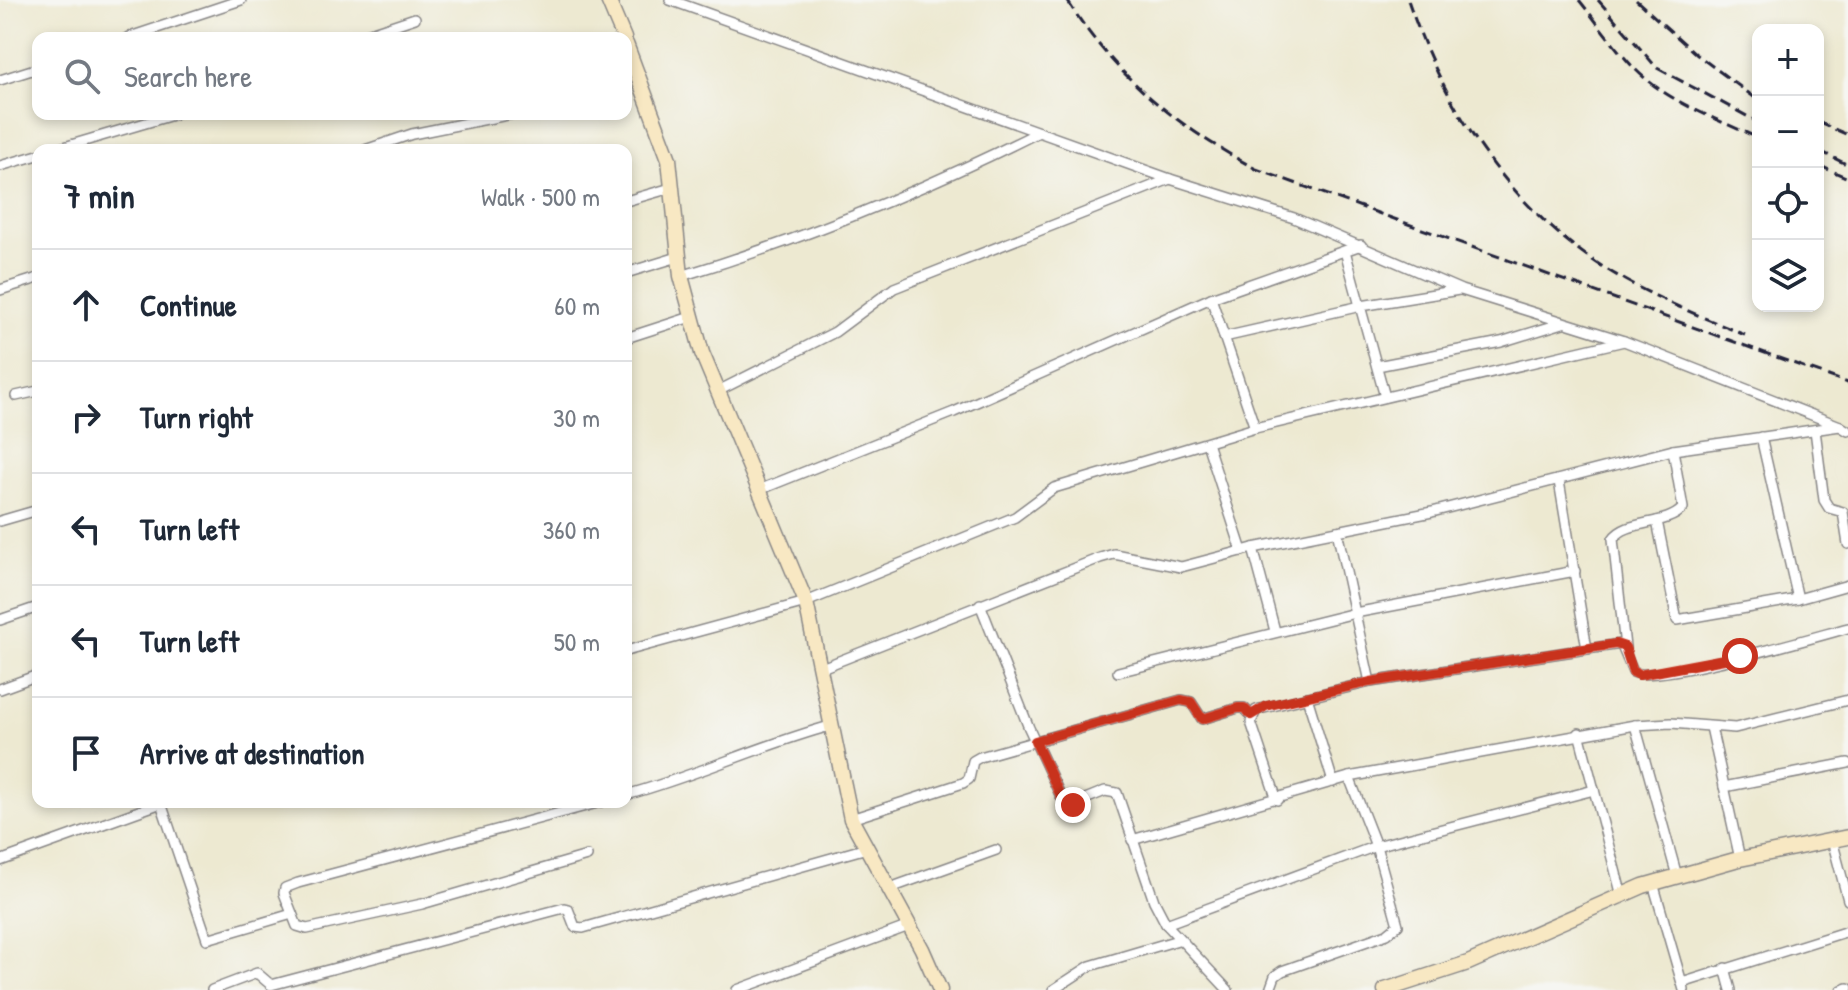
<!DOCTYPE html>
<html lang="en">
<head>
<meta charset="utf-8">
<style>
	:root { --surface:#fff; --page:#f6f6f7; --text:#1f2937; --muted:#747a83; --line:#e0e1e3 }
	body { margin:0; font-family:"Patrick Hand",sans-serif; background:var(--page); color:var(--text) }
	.controls { position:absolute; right:24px; top:24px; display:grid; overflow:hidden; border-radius:16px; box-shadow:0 4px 12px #0003 }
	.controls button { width:72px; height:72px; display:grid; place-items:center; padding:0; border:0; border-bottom:2px solid var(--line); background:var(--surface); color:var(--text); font:40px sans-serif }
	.stop { position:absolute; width:24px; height:24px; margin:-18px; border:6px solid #c8321e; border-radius:50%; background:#fff }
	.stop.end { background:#c8321e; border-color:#fff; box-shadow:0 2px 8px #0008 }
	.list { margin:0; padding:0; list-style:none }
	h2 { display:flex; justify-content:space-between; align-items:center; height:104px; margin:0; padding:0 32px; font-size:34px }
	h2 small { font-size:26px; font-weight:400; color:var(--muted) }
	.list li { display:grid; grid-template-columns:52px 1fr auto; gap:24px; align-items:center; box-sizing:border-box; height:112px; padding:0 32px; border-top:2px solid var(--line) }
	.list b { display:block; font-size:30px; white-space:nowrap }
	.list em { font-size:26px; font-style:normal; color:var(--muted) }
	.icon { flex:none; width:44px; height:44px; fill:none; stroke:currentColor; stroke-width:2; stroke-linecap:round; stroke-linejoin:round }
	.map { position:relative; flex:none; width:1848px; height:990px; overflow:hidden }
	.search { position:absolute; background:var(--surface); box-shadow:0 4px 12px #0003; left:32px; top:32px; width:600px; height:88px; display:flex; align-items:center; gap:20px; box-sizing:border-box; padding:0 28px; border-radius:16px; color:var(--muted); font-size:30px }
	.panel { position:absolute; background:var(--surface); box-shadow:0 4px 12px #0003; left:32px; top:144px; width:600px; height:664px; border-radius:16px }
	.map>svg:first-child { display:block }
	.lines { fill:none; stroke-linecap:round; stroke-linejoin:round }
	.street-casing { stroke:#888686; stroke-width:12 }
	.secondary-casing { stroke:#888686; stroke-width:17 }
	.street { stroke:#fff; stroke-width:9 }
	.secondary { stroke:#f8e8c3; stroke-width:14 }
	.rail { stroke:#22223b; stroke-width:3; stroke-dasharray:12 6; stroke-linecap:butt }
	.route { stroke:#c8321e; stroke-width:10 }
</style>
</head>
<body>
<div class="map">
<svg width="1848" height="990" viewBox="0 0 1848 990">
	<rect width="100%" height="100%" fill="#f6f6f2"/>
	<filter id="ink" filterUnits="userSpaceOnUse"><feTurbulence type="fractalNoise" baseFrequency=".0125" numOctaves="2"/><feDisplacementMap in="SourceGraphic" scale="16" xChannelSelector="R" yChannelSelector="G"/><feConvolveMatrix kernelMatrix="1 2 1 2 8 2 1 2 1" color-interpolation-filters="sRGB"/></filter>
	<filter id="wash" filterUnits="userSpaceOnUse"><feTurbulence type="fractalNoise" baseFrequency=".006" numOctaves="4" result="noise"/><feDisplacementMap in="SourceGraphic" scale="32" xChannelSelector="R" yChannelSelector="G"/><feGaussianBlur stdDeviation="1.8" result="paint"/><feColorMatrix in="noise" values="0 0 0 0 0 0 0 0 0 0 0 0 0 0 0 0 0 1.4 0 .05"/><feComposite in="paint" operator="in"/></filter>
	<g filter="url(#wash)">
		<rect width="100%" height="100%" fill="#ede9d1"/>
	</g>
	<g filter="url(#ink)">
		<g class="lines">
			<g class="street-casing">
				<g id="street">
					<polyline points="670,0 1170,179 1294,218 1461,290 1624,341 1840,426"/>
					<polyline points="127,38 241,0"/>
					<polyline points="355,38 415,18"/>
					<polyline points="0,80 38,68"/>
					<polyline points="54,150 176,114"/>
					<polyline points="365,150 412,134 512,114"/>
					<polyline points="0,166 38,155"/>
					<polyline points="626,201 671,188"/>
					<polyline points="1345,251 1385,397"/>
					<polyline points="626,273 678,257"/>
					<path d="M681,276c124,-37 242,-86 358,-144"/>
					<polyline points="0,290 38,278"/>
					<polyline points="1211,298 1255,428"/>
					<polyline points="1224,337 1361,306 1459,290"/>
					<polyline points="626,338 691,317"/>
					<polyline points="1377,366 1501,342 1563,323"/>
					<polyline points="716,392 835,332 894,288 1170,179"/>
					<polyline points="16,396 38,391"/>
					<polyline points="1815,430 1824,500 1829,508 1843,512 1848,544"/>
					<polyline points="1761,437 1798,599"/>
					<polyline points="1207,443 1242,551"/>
					<path d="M1559,481l28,168 34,-5 12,28c23,12 181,-35 215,-44"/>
					<polyline points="759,490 954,412 1211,298 1361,245"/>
					<polyline points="0,521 38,510"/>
					<polyline points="1657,521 1677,620 1798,599 1848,585"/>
					<polyline points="1337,531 1370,682"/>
					<polyline points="1253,548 1275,631"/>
					<polyline points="980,604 1029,728 1063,801 1068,806 1105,791 1117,793 1154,901 1166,924 1228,990"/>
					<polyline points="0,620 38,607"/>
					<path d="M1625,647l-12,-108c13,-20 53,-12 70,-31l-10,-58"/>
					<polyline points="626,651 806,602 1015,517 1054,488 1255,428 1624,341"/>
					<polyline points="819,669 1100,558 1114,554 1181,567 1253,548 1432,512 1673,450 1840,426 1848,431"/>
					<polyline points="1118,672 1355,613 1575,571"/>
					<polyline points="0,689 38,675"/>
					<polyline points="1307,697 1333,782"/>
					<polyline points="1635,725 1677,876"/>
					<polyline points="1711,727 1740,859"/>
					<polyline points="1579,733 1622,896"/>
					<polyline points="1724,787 1848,763"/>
					<path d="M626,795c70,-19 134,-50 204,-69"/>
					<polyline points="1277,800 1251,722 1256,710 1370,682 1587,649"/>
					<polyline points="161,803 207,939 292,914"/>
					<polyline points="851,819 963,783 969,779 973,761 980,757 1181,700 1191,702 1202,719 1238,708 1244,708 1251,715"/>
					<polyline points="1132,840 1349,777 1635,725 1671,723 1735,728 1848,700"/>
					<polyline points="1832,840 1848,900"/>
					<polyline points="587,856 422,904 307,929 297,926 284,893 285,888 298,883 601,802"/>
					<polyline points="0,861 164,802"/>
					<polyline points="1653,883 1684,990"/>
					<polyline points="890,888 996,850"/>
					<polyline points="1166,924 1376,846 1594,790"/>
					<polyline points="1725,968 1731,990"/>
					<polyline points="1682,983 1848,931"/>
					<polyline points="212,990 257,973 271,985 564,908 568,909 575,927 583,928 867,848"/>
					<polyline points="737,990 909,926"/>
					<polyline points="1053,990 1090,966 1178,940"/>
					<polyline points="1270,990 1275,976 1282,971 1387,934 1398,925 1376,846 1349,777"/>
					<polyline points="1842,990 1848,988"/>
				</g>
			</g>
			<g class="secondary-casing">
				<g id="secondary">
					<polyline points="608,0 624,38"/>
					<polyline points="626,44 669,159 681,276 702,353 806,602 851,819 922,949 940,990"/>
					<polyline points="1385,990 1468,963 1643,886 1735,860 1848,837"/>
				</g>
			</g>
			<use href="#street" class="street"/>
			<use href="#secondary" class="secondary"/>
			<g class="rail">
				<path d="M1067,0c47,76 111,127 189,169l592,214"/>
				<path d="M1408,0c35,104 96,200 189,263 45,30 98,51 148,72"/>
				<path d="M1579,0c18,22 35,47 55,68 33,34 81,50 124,70"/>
				<polyline points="1598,0 1657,68 1758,122"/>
				<polyline points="1636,0 1696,54 1758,100"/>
				<polyline points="1818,122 1848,135"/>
				<polyline points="1818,150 1848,165"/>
				<polyline points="1818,165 1848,178"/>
			</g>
		</g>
	</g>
	<g class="lines" filter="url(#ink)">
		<polyline class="route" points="1073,805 1063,801 1035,741 1181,700 1191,702 1202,719 1238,708 1244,708 1251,715 1266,706 1370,682 1616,644 1625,647 1633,672 1639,675 1740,656"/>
	</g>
</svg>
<div class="controls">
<button>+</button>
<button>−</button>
<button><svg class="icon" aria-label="locate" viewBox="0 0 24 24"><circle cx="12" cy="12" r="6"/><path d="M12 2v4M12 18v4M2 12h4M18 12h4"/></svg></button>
<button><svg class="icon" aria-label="layers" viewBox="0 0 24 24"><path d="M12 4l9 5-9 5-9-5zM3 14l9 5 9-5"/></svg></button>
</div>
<div class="stop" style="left:1740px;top:656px"></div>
<div class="stop end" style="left:1073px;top:805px"></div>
<div class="search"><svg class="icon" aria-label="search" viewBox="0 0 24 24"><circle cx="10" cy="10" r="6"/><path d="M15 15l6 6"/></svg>Search here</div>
<section class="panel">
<h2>7 min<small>Walk · 500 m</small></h2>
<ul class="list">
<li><svg class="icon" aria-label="ahead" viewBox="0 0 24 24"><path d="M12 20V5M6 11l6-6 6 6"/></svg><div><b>Continue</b></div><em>60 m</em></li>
<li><svg class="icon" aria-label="right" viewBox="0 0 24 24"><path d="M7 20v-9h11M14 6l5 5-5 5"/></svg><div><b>Turn right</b></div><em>30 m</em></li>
<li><svg class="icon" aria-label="left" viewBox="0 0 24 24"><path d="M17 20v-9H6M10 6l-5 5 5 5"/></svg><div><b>Turn left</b></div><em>360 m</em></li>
<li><svg class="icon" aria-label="left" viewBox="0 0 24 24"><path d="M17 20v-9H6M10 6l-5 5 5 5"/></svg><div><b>Turn left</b></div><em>50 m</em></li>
<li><svg class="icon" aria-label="arrive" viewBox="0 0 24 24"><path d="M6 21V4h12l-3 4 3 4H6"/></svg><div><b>Arrive at destination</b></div></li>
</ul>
</section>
</div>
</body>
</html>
